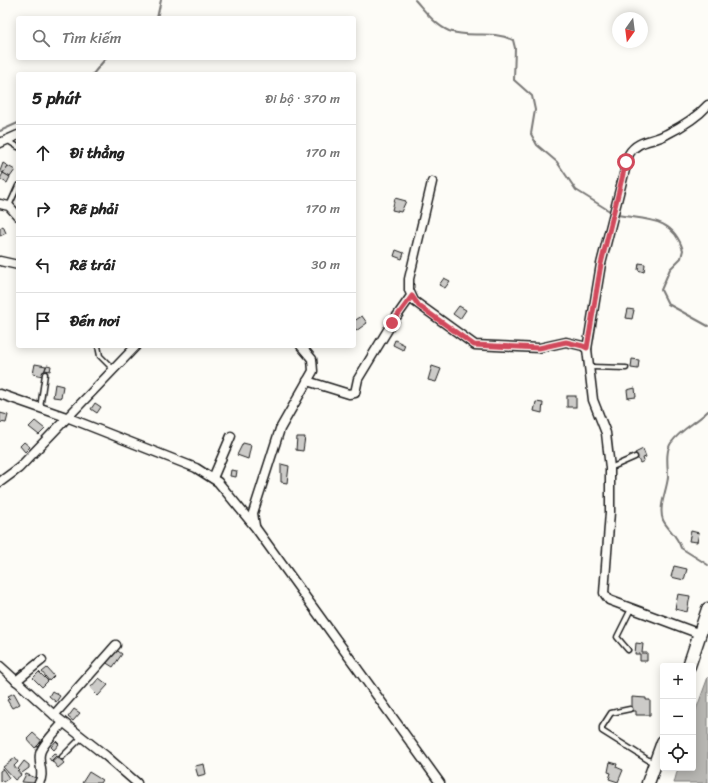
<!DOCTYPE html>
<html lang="vi">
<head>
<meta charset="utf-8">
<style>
	:root { --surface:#fff; --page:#f6f6f6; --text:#222; --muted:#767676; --line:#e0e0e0 }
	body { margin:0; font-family:Sriracha,sans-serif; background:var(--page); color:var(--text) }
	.controls { position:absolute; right:12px; bottom:12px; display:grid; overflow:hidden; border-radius:4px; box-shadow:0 2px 10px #0003 }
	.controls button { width:36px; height:36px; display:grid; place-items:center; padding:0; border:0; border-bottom:1px solid var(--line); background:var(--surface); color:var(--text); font:20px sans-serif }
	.compass { position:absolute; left:612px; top:12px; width:36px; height:36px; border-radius:50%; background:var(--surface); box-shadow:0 2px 10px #0003; rotate:194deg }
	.stop { position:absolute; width:12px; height:12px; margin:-9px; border:3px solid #d1495b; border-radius:50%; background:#fff }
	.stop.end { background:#d1495b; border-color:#fff; box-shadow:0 1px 4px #0008 }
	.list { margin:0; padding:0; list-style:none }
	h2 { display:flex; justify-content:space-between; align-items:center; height:52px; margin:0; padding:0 16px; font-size:17px }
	h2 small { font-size:13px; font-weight:400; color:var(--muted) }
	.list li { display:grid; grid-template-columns:26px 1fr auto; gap:12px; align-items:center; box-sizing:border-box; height:56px; padding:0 16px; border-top:1px solid var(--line) }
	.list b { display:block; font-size:15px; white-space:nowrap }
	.list em { font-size:13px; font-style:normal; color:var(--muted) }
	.icon { flex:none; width:22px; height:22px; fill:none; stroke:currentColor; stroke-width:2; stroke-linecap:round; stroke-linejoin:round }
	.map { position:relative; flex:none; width:708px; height:783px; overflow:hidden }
	.search { position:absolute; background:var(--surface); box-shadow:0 2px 10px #0003; left:16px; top:16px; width:340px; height:44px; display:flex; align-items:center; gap:10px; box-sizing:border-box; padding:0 14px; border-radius:4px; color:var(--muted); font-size:15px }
	.panel { position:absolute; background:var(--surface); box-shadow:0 2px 10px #0003; left:16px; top:72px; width:340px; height:276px; border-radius:4px }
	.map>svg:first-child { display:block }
	.water { fill:#b7b6b2; stroke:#797876 }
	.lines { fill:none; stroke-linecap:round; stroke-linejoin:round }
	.stream { stroke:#797876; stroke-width:2 }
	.building { fill:#cccbc8; stroke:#1c1c1c }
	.lane-casing { stroke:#1c1c1c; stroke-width:7 }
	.street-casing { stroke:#1c1c1c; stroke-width:11 }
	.secondary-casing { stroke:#1c1c1c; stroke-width:15 }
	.lane { stroke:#fdfcf7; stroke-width:4 }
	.street { stroke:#fdfcf7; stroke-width:8 }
	.secondary { stroke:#fdfcf7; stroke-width:12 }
	.route { stroke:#d1495b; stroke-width:5 }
</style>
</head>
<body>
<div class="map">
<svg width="708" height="783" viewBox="0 0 708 783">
	<rect width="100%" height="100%" fill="#fdfcf7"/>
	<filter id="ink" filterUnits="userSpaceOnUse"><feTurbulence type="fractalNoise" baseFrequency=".025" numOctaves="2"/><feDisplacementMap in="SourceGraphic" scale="8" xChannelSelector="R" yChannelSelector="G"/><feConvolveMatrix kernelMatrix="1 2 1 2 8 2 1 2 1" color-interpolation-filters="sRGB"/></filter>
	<g filter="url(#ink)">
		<polygon class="water" points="708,677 708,783 674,783 678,768 693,768 693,718"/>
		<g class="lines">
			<g class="stream">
				<path d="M415,0c10,11 20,25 34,31 22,8 41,-2 64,9l2,8 -1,32 18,16 3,14 -4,24 6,11 20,17 19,28 32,20"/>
				<polyline points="157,18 161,0"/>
				<polyline points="93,74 106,58"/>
				<polyline points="0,131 18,123"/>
				<path d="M618,215c29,5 55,2 65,35l-2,8 -11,11 -9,21 7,14 40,22"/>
				<path d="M708,411c-12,12 -27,18 -37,32 -6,9 -3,24 -3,34 -1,13 -10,30 -5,43 5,10 14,15 18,28l27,17"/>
			</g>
		</g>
		<g class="building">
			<polygon points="3,163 8,166 3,173 0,171"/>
			<polygon points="8,166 15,170 10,177 3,173"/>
			<polygon points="3,173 10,177 7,183 0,179"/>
			<polygon points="395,198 406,201 401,212 392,210"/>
			<polygon points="3,226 6,233 0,236 0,228"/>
			<polygon points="396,250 404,253 402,259 394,256"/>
			<polygon points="639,263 645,264 644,272 638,270"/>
			<polygon points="444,278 450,281 445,288 439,285"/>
			<polygon points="459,306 466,310 460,319 453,314"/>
			<polygon points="628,309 634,310 632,319 626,318"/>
			<polygon points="362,316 367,323 356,331 354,327 354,321"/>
			<polygon points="395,340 405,345 403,350 393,345"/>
			<polygon points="632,359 639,360 638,369 631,368"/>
			<polygon points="35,364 46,366 43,376 33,374"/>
			<polygon points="47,365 51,366 50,371 45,370"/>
			<polygon points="432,366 441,369 436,382 428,380"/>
			<polygon points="55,384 63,386 61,398 53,397"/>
			<polygon points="635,388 636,397 628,398 627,390"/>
			<rect x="567" y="396" width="9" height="11"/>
			<polygon points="536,402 543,403 542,413 534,411"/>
			<polygon points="95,403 101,407 97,413 91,409"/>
			<polygon points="0,413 8,415 6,423 0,422"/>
			<polygon points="35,421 45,429 39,435 29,427"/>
			<polygon points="297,437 305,437 303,451 296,450"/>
			<polygon points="24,442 30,447 25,452 20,446"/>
			<polygon points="243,443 251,445 248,459 237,455"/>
			<polygon points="643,449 646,457 643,458 644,461 640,463 635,453"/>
			<polygon points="281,464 289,466 287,483 281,482"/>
			<polygon points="231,470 237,471 236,477 230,476"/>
			<polygon points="691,531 699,533 697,542 689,541"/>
			<polygon points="674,566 687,569 684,580 671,577"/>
			<polygon points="678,594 690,596 687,612 675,609"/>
			<polygon points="636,643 643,644 642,653 647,653 647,661 640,661 640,654 635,654"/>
			<polygon points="115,649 122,654 113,667 105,662"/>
			<polygon points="47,668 54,676 49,681 42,672"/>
			<polygon points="39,672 48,681 42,687 33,678"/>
			<polygon points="99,678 108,685 98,696 90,688"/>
			<polygon points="52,691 60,696 56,702 49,696"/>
			<polygon points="14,693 20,704 12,708 7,700 10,698 8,696"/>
			<polygon points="632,697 646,698 646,700 650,700 650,715 636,715 636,711 632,711"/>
			<polygon points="74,709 80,713 73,721 68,717"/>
			<polygon points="33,733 42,741 35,748 27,739"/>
			<polygon points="56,741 59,744 54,750 51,747"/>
			<polygon points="54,753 57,755 51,761 49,758"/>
			<polygon points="58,756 64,763 58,768 52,761"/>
			<polygon points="15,758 18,762 14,766 21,775 15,780 3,767"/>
			<polygon points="24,761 29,765 29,768 22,773 18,769"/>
			<polygon points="610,762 617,764 616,767 623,770 618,782 609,779 611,773 608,772"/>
			<polygon points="204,764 206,774 198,776 195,766"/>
			<polygon points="3,769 9,778 3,782 2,780 0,781 0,771"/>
			<polygon points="89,772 102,780 100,783 82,783"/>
			<polygon points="26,774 36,778 34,783 22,782"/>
		</g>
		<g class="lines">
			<g class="lane-casing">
				<g id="lane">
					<polyline points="7,140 18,147"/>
					<polyline points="9,206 18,186"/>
					<polyline points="98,346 100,356 113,369"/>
					<polyline points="591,367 626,368"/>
					<polyline points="40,408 45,374"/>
					<polyline points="610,468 635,457"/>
					<polyline points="628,650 617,637 631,609"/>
					<polyline points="630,709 611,713 602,727 602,731 653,763"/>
					<polyline points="62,757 82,737"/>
				</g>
			</g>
			<g class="street-casing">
				<g id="street">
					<polyline points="0,143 18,135"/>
					<polyline points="432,182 409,279 409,290 414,301 475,345 539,348 566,342 583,346 587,349 593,400 606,433 610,468 610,512 604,593 609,600 700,634"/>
					<polyline points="0,204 9,206 18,216"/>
					<polyline points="0,261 18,265"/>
					<path d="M587,349l14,-85 28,-110c9,-15 25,-12 38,-20 14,-7 31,-18 41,-29"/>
					<polyline points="307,381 349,394 355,393 358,379 392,323 411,296"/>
					<polyline points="0,394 69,418 196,468 218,482 255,527 440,783"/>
					<polyline points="213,478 231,436"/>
					<polyline points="0,482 19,468 136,346"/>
					<polyline points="255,526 253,513 280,429 313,371 312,359 301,346"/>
					<polyline points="0,666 54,715 106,756 137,783"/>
					<polyline points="16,681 42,660"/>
					<polyline points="54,715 116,645"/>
					<path d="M39,783c6,-9 -1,-19 1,-29 1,-8 17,-24 23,-31"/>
				</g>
			</g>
			<g class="secondary-casing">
				<g id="secondary">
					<polyline points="689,666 708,609"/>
					<polyline points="648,783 663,742"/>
				</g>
			</g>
			<use href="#lane" class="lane"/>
			<use href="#street" class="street"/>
			<use href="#secondary" class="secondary"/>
		</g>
	</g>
	<g class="lines" filter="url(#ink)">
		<polyline class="route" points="392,323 412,296 419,306 474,345 539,348 566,342 583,346 587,348 601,264 626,162"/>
	</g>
</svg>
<div class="controls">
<button>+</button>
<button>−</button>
<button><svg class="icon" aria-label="locate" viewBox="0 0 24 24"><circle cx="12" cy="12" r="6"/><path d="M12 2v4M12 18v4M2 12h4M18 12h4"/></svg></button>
</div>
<svg class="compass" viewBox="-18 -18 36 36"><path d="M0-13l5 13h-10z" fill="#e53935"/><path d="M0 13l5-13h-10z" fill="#767676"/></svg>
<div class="stop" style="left:626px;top:162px"></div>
<div class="stop end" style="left:392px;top:323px"></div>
<div class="search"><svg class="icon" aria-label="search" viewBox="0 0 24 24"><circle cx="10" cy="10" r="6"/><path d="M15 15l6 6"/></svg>Tìm kiếm</div>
<section class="panel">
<h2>5 phút<small>Đi bộ · 370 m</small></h2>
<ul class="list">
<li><svg class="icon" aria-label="ahead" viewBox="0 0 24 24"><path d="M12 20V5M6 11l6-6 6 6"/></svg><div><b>Đi thẳng</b></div><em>170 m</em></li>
<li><svg class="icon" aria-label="right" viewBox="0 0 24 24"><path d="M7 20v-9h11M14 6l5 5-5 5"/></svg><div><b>Rẽ phải</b></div><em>170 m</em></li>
<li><svg class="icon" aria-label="left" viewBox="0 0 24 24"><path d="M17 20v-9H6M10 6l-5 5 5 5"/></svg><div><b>Rẽ trái</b></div><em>30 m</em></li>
<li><svg class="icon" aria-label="arrive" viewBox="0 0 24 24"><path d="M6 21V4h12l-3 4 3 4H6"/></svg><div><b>Đến nơi</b></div></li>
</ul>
</section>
</div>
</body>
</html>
